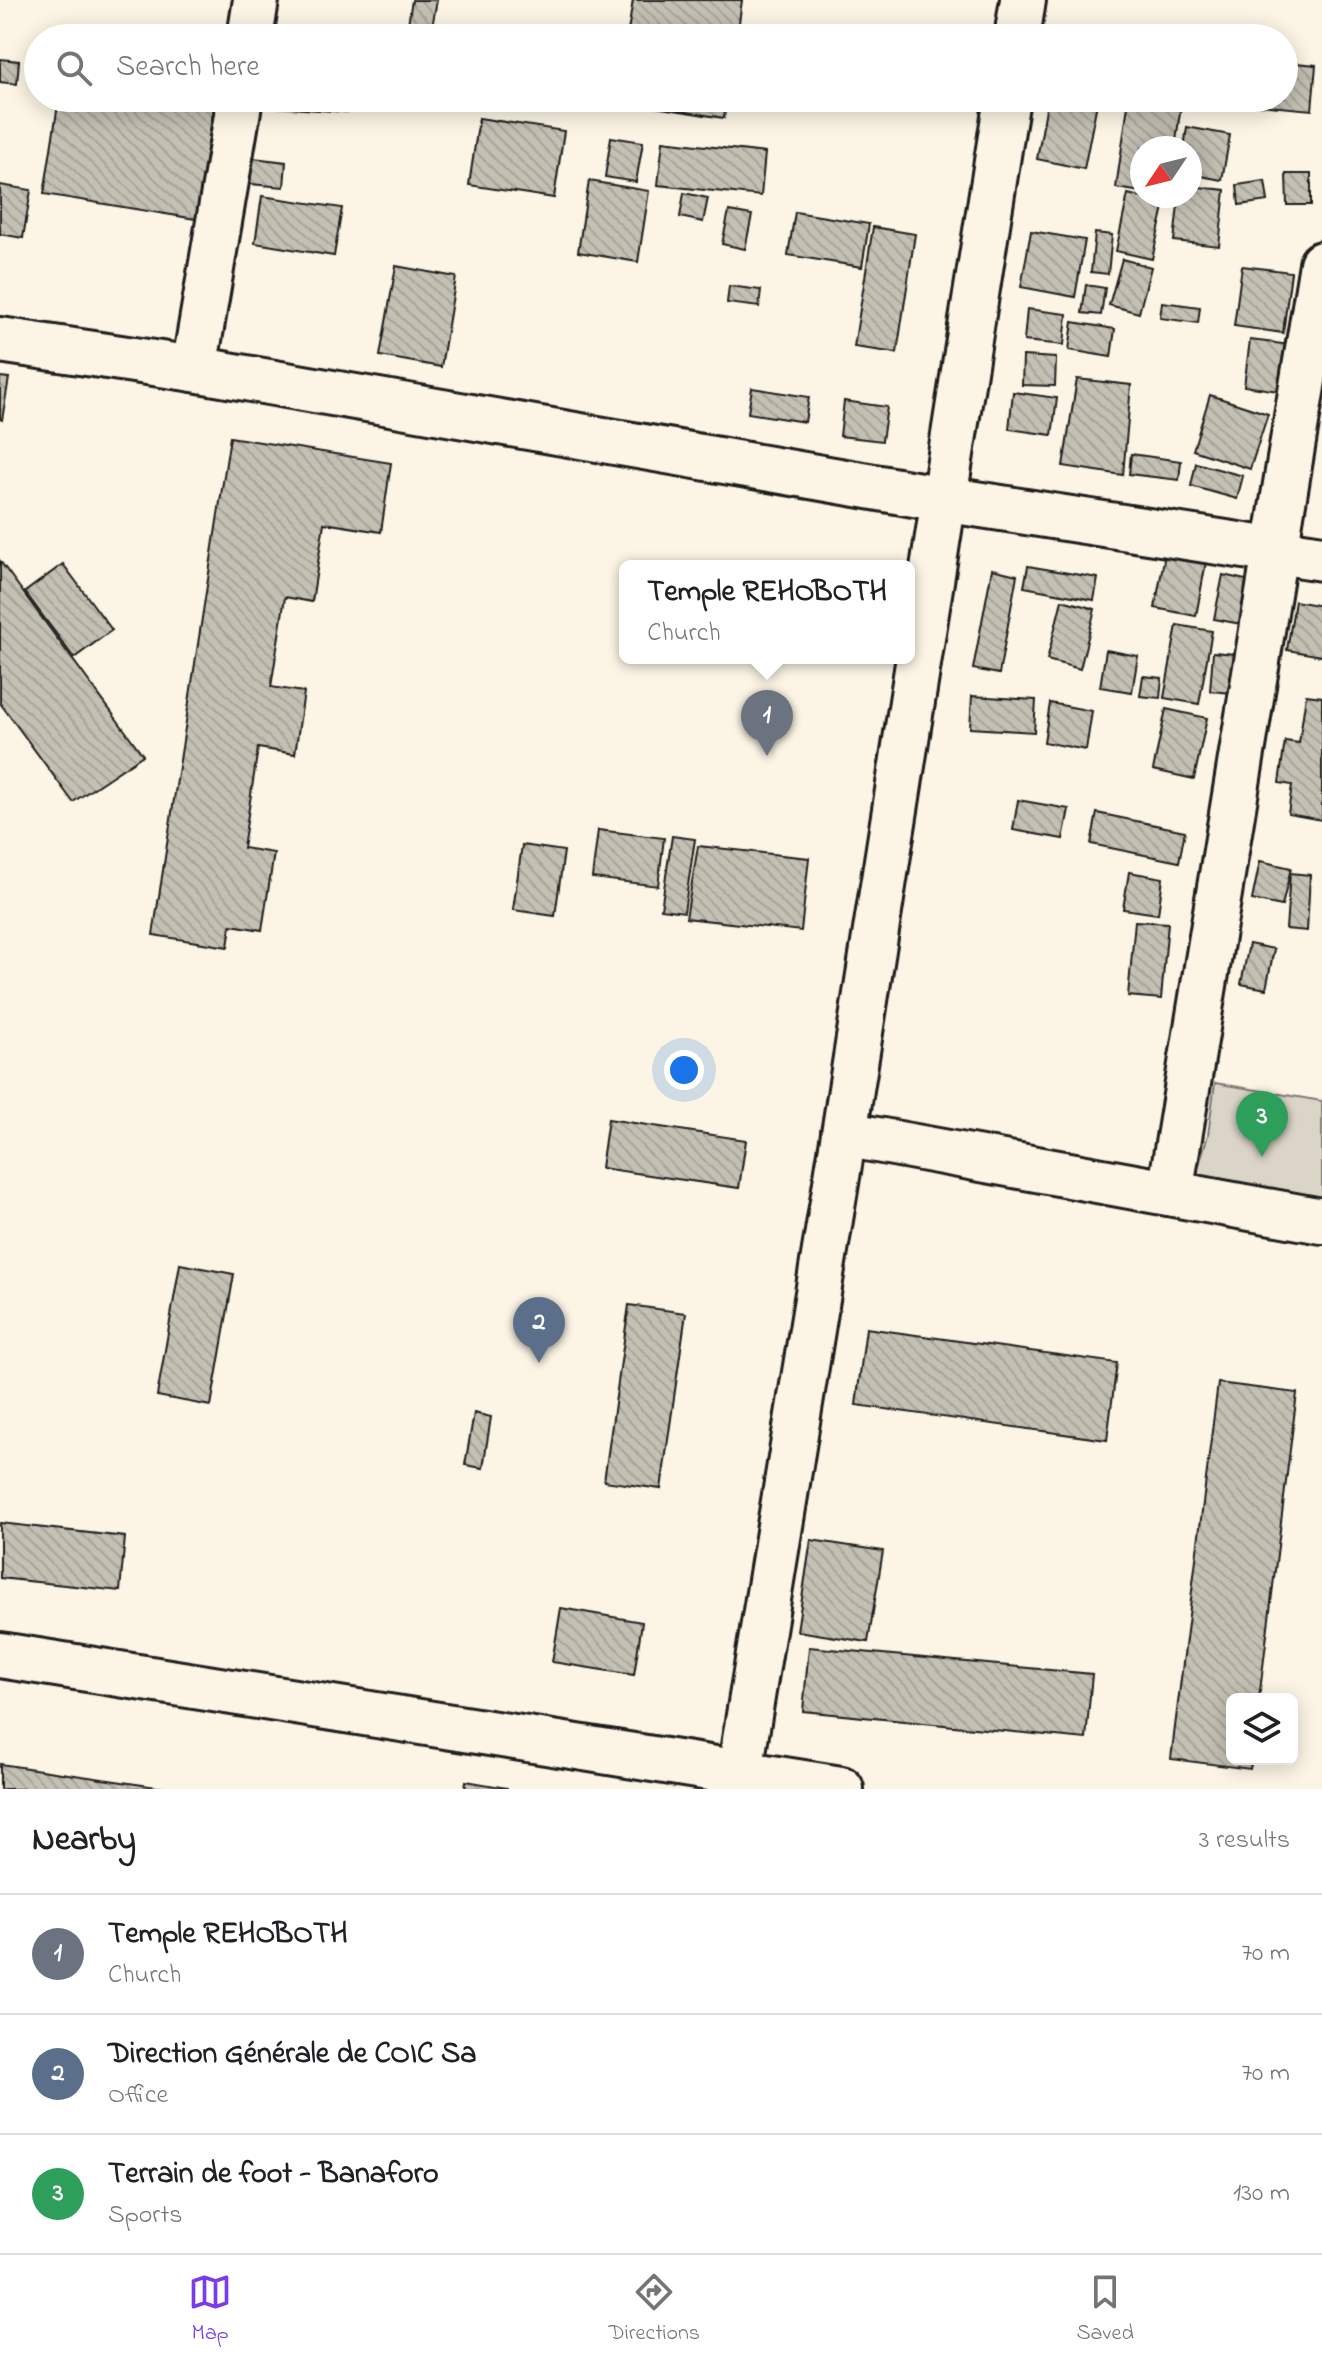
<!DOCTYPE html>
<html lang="en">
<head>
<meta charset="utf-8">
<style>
	:root { --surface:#fff; --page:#f2f2f2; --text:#202124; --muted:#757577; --line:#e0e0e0; --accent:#7c3aed }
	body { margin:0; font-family:"Indie Flower",sans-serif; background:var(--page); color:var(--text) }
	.controls { position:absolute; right:24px; bottom:24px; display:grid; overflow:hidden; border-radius:12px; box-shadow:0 4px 20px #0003 }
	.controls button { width:72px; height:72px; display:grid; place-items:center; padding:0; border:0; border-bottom:2px solid var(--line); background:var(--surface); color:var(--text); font:40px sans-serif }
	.compass { position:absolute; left:1130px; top:136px; width:72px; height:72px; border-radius:50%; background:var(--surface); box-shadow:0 4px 20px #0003; rotate:235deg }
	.you { position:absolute; left:684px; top:1070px; width:28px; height:28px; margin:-20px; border:6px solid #fff; border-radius:50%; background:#1a73e8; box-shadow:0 0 0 12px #1a73e833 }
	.badge { display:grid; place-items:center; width:52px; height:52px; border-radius:50%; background:var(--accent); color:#fff; font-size:26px; font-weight:700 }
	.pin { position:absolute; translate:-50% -66px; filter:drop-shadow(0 2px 4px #0008) }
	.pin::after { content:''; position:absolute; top:42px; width:28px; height:24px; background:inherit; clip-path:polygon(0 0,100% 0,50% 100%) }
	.popup { position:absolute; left:619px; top:560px; width:296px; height:104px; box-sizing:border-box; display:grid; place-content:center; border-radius:12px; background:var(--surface); filter:drop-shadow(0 2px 6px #0005); font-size:26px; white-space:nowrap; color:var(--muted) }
	.popup b { font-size:30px; color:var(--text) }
	.popup::after { content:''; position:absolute; left:50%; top:100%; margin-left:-16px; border:16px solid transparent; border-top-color:var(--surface) }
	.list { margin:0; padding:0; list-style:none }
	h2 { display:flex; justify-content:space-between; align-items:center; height:104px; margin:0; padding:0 32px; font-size:34px }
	h2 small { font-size:26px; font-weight:400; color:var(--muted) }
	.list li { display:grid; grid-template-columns:52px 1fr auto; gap:24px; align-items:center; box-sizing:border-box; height:120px; padding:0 32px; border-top:2px solid var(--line) }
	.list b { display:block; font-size:30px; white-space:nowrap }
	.list p { margin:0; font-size:26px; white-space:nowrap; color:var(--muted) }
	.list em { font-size:26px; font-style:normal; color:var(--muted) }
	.icon { flex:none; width:44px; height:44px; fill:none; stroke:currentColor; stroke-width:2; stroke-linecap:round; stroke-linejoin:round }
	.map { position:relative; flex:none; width:1322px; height:1789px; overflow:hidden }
	.search { position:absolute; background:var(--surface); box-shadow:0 4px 20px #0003; left:24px; right:24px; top:24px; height:88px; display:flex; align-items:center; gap:20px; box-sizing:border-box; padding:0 28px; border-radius:44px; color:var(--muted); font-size:30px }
	.sheet { height:464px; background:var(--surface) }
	nav { display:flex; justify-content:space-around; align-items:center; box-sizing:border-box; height:112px; border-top:2px solid var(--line); background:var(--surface); font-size:22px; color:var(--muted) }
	nav a { display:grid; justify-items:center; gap:4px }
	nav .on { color:var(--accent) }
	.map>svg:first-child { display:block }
	.green { fill:#dbd5c8; stroke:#7c7872; stroke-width:2 }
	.building { fill:url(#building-back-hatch); stroke:#1c1c1c; stroke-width:2 }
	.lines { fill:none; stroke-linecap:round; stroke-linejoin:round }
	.minor-casing { stroke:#1c1c1c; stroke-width:50 }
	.minor { stroke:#fcf5e5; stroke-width:44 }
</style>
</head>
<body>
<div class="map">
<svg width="1322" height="1789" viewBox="0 0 1322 1789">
	<defs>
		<pattern id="building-back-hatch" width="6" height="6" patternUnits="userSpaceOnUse" patternTransform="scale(2)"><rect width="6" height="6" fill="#c4c0b3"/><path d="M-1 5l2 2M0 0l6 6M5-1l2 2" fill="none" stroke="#a8a499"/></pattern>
	</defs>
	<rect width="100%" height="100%" fill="#fcf5e5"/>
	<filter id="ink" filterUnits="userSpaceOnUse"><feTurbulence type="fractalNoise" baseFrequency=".0125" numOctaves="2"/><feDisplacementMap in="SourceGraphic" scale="16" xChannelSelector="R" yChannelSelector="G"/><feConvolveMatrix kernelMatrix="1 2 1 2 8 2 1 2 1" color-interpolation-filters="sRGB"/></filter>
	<g filter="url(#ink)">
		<polygon class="green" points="1215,1083 1322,1101 1322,1201 1195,1178 1208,1135"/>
		<g class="building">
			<polygon points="412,0 437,0 432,27 408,24"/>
			<polygon points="633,0 742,0 737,38 627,38"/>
			<polygon points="0,59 19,61 17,84 0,82"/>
			<polygon points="1284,62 1316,65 1312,110 1216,101 1216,98 1284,98"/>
			<polygon points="59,98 200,98 215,101 196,219 44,194"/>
			<polygon points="263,98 349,98 348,112 262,106"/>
			<polygon points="617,98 727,98 724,118 617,101"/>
			<polygon points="1048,98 1098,98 1084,169 1037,159"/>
			<polygon points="1129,98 1182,98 1175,148 1142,148 1142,192 1116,188"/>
			<polygon points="479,118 564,131 554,198 469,185"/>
			<polygon points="1187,127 1230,135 1222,180 1190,174 1190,148 1184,148"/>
			<polygon points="611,137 643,142 636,182 605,177"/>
			<polygon points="663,141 765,153 761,196 658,185"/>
			<polygon points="253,158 286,162 284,187 250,184"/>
			<polygon points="1286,174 1311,174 1311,205 1287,205"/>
			<polygon points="589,181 649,191 638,262 578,252"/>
			<polygon points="1265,181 1268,201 1239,205 1237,185"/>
			<polygon points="0,185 31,190 23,238 0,234"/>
			<polygon points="1190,186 1225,190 1219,246 1174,241 1179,196 1190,196"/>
			<polygon points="684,193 708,198 703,222 680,217"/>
			<polygon points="1128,194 1165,203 1152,259 1116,251"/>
			<polygon points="262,196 342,208 334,256 255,243"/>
			<polygon points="729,211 752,215 745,249 722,244"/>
			<polygon points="795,212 869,224 862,267 788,255"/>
			<polygon points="873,227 915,234 897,353 854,347"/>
			<polygon points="1031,231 1085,240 1075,297 1021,287"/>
			<polygon points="1095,233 1112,235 1108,274 1091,272"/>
			<polygon points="1122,259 1151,267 1139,313 1109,305"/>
			<polygon points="396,266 456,277 441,367 380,356"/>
			<polygon points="1242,266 1291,272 1283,333 1234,326"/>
			<polygon points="1086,285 1105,288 1101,315 1082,313"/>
			<polygon points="729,286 761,290 759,307 727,303"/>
			<polygon points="1162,302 1200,307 1198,323 1160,318"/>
			<polygon points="1027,309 1067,314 1064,345 1024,341"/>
			<polygon points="1073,322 1115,329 1111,357 1069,350"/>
			<polygon points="1250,340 1291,345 1286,392 1244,386"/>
			<polygon points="1023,356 1056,358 1055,386 1022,385"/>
			<polygon points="0,377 9,378 2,420 0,419"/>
			<polygon points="1077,379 1131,385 1123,475 1063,466"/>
			<polygon points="752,388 809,397 805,422 748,413"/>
			<polygon points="1013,392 1057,398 1052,435 1009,429"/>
			<polygon points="1210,395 1268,414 1250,469 1193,450"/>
			<polygon points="844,401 887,407 882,441 840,436"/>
			<polygon points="230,437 391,463 381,532 324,523 312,602 285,597 271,687 304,692 295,754 258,748 243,848 274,853 262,930 231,925 228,947 153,935"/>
			<polygon points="1131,454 1181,461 1179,480 1129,474"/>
			<polygon points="1196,463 1243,476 1237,499 1191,486"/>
			<polygon points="1165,554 1206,562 1196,616 1155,608"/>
			<polygon points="0,561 143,755 73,802 0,703"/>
			<polygon points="63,564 112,630 74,658 25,592"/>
			<polygon points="1028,566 1098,578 1094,600 1024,587"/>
			<polygon points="992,569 1017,575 999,674 973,669"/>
			<polygon points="1223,575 1250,581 1241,624 1214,619"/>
			<polygon points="1062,600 1095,609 1080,669 1047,660"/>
			<polygon points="1295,601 1322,606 1322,656 1287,650"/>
			<polygon points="1177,625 1212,631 1199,704 1164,698"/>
			<polygon points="1106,650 1138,656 1132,692 1100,687"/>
			<polygon points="1213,652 1235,654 1232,693 1210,691"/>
			<polygon points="1143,676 1162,678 1160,698 1140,696"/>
			<polygon points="1306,695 1322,697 1322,820 1288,814 1292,785 1279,783 1285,741 1299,743"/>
			<polygon points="972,696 1036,700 1034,732 970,728"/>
			<polygon points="1050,703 1092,711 1086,750 1044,742"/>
			<polygon points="1166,709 1207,718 1194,779 1153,770"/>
			<polygon points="1018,800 1069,809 1063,839 1013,830"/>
			<polygon points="1097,813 1185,831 1179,862 1091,844"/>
			<polygon points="598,830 664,838 658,886 592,878"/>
			<polygon points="672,836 695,839 684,912 661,909"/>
			<polygon points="522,845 564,851 555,916 513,910"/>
			<polygon points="698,846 809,858 801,931 686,918"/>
			<polygon points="1260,861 1291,868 1282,906 1252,900"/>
			<polygon points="1129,872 1163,878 1158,914 1123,909"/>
			<polygon points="1290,873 1310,875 1307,931 1286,929"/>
			<polygon points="1135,921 1168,923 1161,999 1128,996"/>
			<polygon points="1249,944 1274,949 1266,989 1241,984"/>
			<polygon points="608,1119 746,1140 739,1188 601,1168"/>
			<polygon points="180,1264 234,1274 211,1406 157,1396"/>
			<polygon points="629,1305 686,1313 661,1489 604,1481"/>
			<polygon points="866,1328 1117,1363 1107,1440 856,1405"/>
			<polygon points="1218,1383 1297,1393 1259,1699 1232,1699 1232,1759 1252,1759 1250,1769 1171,1759"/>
			<polygon points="474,1413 491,1417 483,1468 465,1465"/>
			<polygon points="0,1523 125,1537 120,1591 0,1578"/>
			<polygon points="811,1540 883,1551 868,1642 797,1631"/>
			<polygon points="561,1608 642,1622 634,1675 552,1662"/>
			<polygon points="809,1647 1092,1674 1086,1739 803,1711"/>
			<polygon points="0,1764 170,1789 0,1789"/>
			<polygon points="466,1781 507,1788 507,1789 465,1789"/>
		</g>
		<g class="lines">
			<g class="minor-casing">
				<g id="minor">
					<polyline points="250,38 256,0"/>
					<polyline points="1017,38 1023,0"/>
					<polyline points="0,340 194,369 943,499 1322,558"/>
					<polyline points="194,369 240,98"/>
					<polyline points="844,1134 1322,1221"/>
					<polyline points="1170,1193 1322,264"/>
					<polyline points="0,1655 841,1789"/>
					<polyline points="737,1789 844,1134 1007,98"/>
				</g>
			</g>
			<use href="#minor" class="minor"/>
		</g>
	</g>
</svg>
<div class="controls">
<button><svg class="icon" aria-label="layers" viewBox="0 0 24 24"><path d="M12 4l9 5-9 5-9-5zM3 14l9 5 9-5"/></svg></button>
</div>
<svg class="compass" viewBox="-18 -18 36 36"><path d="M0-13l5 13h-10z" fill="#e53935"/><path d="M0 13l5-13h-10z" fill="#757577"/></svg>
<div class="you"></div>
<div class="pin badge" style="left:767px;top:756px;background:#6b7280">1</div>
<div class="popup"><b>Temple REHOBOTH</b>Church</div>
<div class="pin badge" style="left:539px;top:1363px;background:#5c6f8a">2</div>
<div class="pin badge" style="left:1262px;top:1157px;background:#2e9e5b">3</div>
<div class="search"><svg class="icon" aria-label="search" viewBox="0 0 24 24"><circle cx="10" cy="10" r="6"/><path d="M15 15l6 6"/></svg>Search here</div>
</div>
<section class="sheet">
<h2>Nearby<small>3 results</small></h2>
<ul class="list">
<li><span class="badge" style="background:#6b7280">1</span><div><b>Temple REHOBOTH</b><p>Church</p></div><em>70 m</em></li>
<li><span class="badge" style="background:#5c6f8a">2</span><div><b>Direction Générale de COIC Sa</b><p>Office</p></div><em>70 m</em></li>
<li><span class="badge" style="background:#2e9e5b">3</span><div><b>Terrain de foot - Banaforo</b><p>Sports</p></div><em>130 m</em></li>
</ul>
</section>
<nav>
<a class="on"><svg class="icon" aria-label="map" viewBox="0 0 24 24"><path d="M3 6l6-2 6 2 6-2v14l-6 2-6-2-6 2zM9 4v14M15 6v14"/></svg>Map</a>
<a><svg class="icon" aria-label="directions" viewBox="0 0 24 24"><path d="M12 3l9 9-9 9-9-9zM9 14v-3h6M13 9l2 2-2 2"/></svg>Directions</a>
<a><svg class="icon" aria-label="saved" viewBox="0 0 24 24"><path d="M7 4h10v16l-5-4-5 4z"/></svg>Saved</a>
</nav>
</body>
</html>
